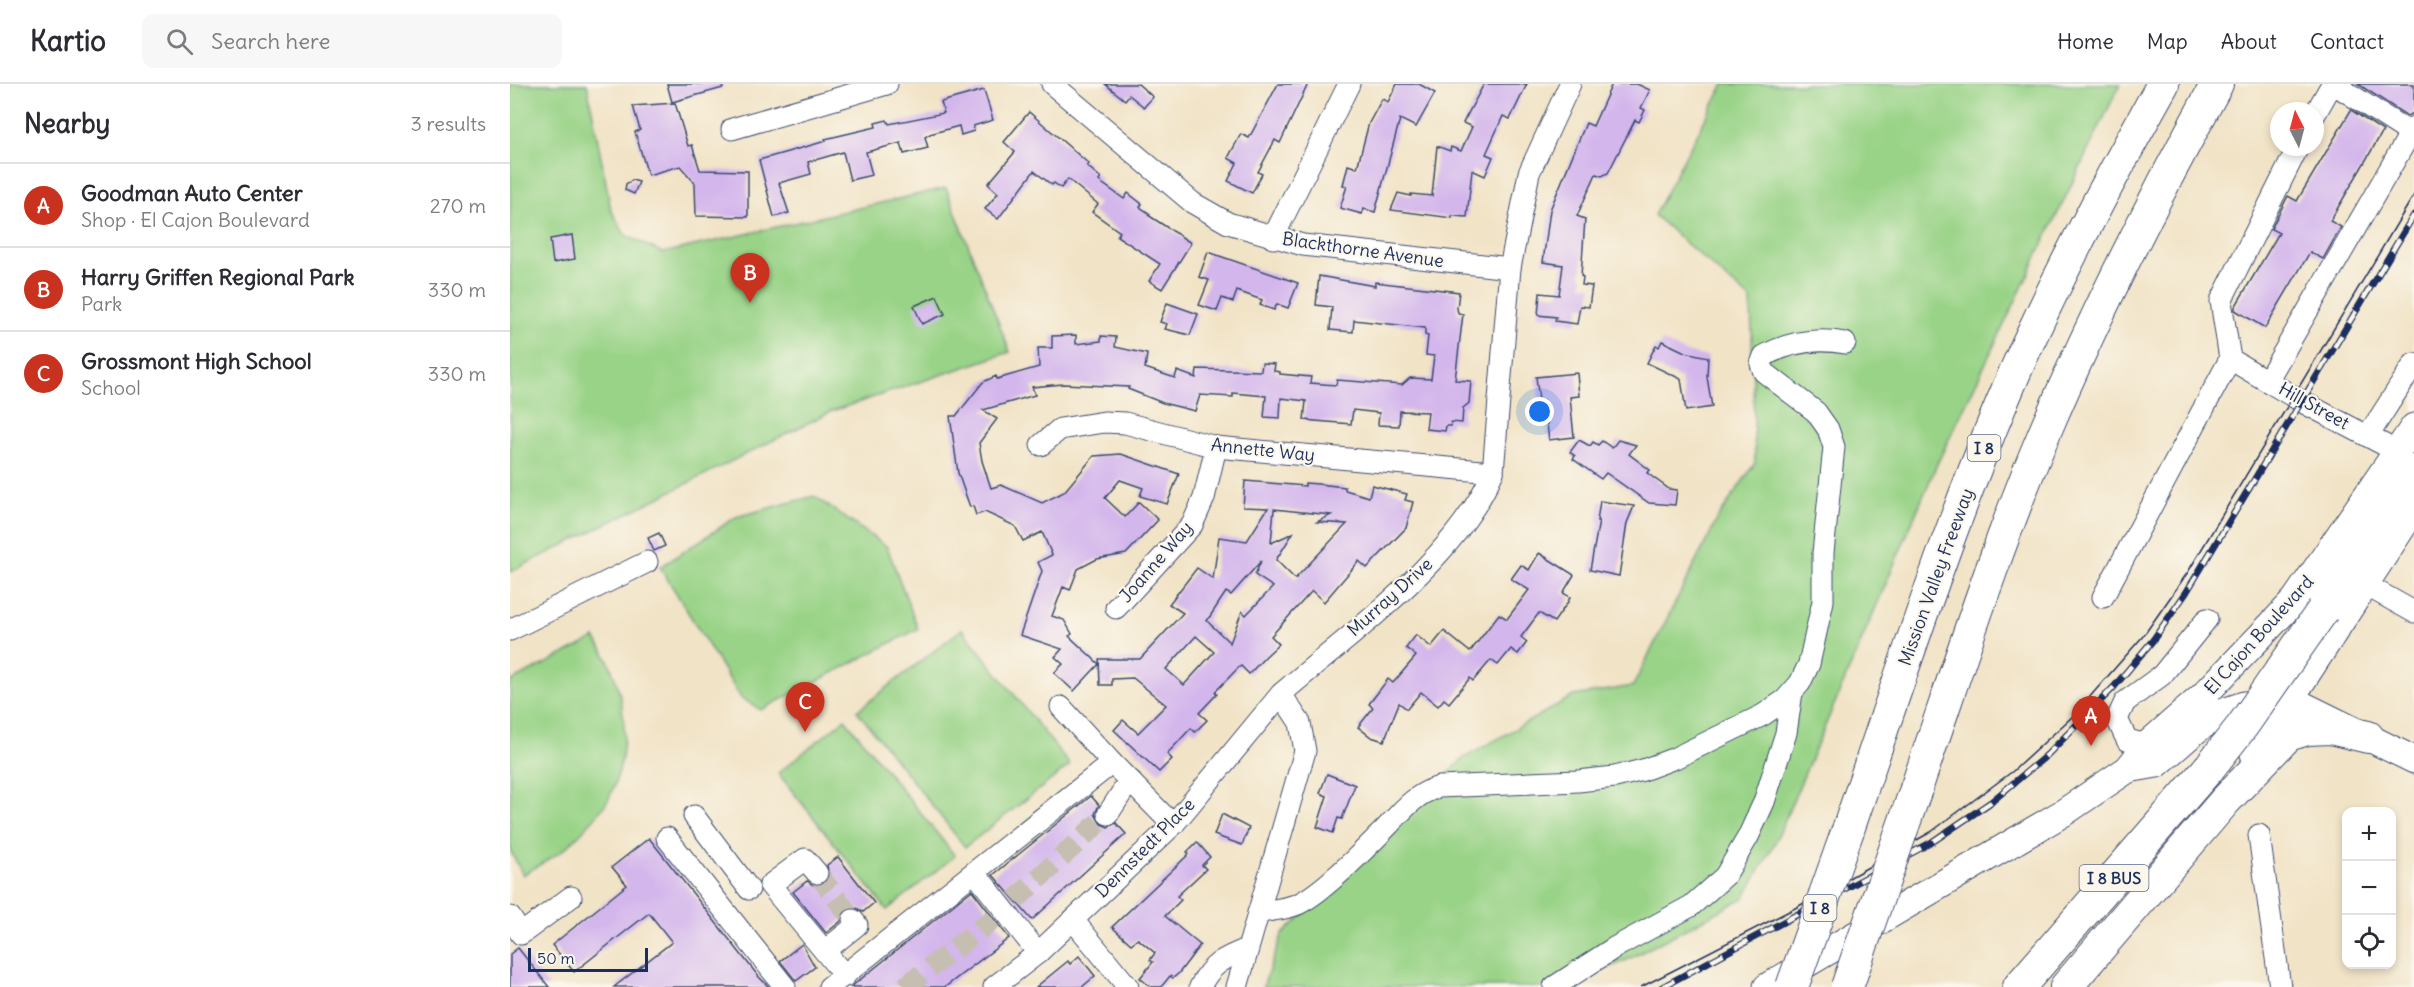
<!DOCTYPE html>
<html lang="en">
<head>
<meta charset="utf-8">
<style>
	:root { --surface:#fff; --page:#f7f7f7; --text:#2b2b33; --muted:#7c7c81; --line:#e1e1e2; --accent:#c8321e }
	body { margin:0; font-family:Delius,sans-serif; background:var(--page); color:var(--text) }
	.controls { position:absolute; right:18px; bottom:18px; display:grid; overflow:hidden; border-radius:12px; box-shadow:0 3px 9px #0003 }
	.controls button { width:54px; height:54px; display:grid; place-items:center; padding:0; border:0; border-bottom:2px solid var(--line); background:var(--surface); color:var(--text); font:30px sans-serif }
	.compass { position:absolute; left:1760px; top:18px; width:54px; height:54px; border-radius:50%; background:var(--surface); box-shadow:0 3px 9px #0003; rotate:354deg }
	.scale { position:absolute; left:18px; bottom:15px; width:120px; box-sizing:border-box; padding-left:6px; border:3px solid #1b2f5e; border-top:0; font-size:16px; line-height:21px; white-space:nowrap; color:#1b2f5e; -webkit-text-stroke:4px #fbf7ec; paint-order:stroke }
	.you { position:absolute; left:1030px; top:328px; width:21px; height:21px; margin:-15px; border:4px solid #fff; border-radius:50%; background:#1a73e8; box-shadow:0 0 0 9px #1a73e833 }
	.badge { display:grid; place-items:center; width:39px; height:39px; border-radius:50%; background:var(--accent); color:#fff; font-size:20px; font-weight:700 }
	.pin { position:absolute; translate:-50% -50px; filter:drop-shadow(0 2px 3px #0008) }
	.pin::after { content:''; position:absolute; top:32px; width:21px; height:18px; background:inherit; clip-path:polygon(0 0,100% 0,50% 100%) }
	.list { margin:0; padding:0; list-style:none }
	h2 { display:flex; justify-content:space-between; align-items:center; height:78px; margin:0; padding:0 24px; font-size:26px }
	h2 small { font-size:20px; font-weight:400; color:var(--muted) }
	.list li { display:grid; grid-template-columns:39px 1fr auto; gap:18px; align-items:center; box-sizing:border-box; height:84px; padding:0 24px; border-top:2px solid var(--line) }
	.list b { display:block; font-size:22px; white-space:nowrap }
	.list p { margin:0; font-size:20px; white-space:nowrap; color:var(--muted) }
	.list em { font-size:20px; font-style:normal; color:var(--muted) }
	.icon { flex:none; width:33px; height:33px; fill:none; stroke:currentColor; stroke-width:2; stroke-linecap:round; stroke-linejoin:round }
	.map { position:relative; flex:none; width:1904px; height:903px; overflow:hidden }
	header { display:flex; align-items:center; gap:36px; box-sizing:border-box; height:84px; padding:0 30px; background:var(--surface); border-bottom:2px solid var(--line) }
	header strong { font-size:28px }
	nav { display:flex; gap:33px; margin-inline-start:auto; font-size:21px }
	.search { width:420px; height:54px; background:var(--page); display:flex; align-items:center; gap:15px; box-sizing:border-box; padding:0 21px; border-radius:12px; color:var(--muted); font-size:22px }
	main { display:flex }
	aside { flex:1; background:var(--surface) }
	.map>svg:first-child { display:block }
	.green { fill:#99d387; stroke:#5a8172; stroke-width:1.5 }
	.building { fill:#d3b6ec; fill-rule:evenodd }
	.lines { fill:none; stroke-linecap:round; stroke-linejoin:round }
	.minor-tunnel { stroke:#c6bfb1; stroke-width:21; stroke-dasharray:21 10; stroke-linecap:butt }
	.minor-casing { stroke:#3b4a6e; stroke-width:23 }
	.major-casing { stroke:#3b4a6e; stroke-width:29 }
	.highway-casing { stroke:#3b4a6e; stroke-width:34 }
	.minor { stroke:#fff; stroke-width:21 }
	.major { stroke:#fff; stroke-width:27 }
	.highway { stroke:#fff; stroke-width:32 }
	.tram { stroke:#1b2f5e; stroke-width:1.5 }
	.rail-casing { stroke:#1b2f5e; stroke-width:7 }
	.rail { stroke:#fbf7ec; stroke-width:4.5; stroke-dasharray:14; stroke-linecap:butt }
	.highway-bridge-casing { stroke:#3b4a6e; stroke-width:34; stroke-linecap:butt }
	.highway-bridge { stroke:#fff; stroke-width:32 }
	.labels { text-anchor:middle; stroke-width:4.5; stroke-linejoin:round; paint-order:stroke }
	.shield { fill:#fbf7ec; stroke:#5e6b89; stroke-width:1.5 }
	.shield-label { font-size:16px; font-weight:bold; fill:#1b2f5e }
	.street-label { font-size:18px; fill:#1b2f5e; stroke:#fbf7ec }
</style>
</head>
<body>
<header>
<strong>Kartio</strong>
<div class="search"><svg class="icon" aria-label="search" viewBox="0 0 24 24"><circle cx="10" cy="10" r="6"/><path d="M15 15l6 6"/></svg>Search here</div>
<nav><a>Home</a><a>Map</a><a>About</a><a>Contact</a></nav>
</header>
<main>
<aside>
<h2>Nearby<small>3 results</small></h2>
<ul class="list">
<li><span class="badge">A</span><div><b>Goodman Auto Center</b><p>Shop · El Cajon Boulevard</p></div><em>270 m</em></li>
<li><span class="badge">B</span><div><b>Harry Griffen Regional Park</b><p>Park</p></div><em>330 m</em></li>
<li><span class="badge">C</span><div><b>Grossmont High School</b><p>School</p></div><em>330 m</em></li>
</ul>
</aside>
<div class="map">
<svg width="1904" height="903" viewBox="0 0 1904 903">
	<rect width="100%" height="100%" fill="#fbf7ec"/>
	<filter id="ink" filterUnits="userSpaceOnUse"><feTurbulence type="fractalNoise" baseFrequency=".0167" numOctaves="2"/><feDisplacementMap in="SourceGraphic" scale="12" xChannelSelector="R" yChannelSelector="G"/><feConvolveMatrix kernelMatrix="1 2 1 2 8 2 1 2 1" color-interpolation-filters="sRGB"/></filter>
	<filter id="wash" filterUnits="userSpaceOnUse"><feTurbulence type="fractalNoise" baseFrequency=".008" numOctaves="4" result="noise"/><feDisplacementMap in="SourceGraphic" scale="24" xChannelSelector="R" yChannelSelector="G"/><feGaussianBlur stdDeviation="1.35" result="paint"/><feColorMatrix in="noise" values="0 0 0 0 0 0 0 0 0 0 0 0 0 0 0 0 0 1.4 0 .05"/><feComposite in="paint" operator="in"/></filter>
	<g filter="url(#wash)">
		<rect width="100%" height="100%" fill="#f1e3c6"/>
		<g class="green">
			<polygon points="0,0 77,0 101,126 115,151 153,169 436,104 500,268 322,327 0,488"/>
			<polygon points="1214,0 1610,0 1427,380 1265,759 1234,814 1117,876 1052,903 753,903 772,851 954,674 1063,612 1123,602 1208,434 1245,379 1241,216 1144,131"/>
			<polygon points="304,412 377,463 408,545 251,626 231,614 150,483 226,433"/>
			<polygon points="452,545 560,681 455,763 347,627"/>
			<path d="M85,554c32,47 39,110 13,162 -8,14 -27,33 -39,45 -13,12 -31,20 -46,30l-13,-25v-168z"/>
			<polygon points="335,635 445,772 377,826 268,689"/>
		</g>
		<g id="blocks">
			<g class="building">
				<polygon points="157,0 212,0 213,4 162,18"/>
				<polygon points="595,0 628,0 643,13 634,23 619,11 615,16"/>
				<polygon points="768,0 798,0 770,59 765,56 748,88 752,90 742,109 718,97 727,79 718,74 731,50 739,54"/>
				<polygon points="887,0 909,0 925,9 906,43 890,35 865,128 854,125 852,130 830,124 837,102 833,101 838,81 847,84 859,39 872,15 878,18"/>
				<polygon points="974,0 1017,0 1000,35 993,32 976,70 983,73 975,92 962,86 957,133 942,132 942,134 881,126 888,109 901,112 901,110 922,112 927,62 940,67 941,63 951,67 962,43 953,39"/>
				<polygon points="1102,0 1127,0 1140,6 1131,24 1135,26 1129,38 1125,36 1098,89 1092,92 1086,90 1067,132 1075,135 1071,192 1073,193 1072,201 1082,202 1079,223 1070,222 1067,240 1045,237 1046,233 1028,231 1030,209 1049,211 1053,181 1033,178 1040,126 1076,39 1083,42"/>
				<polygon points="1848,0 1904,0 1904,29 1897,32"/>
				<polygon points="474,6 483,36 463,42 464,47 451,51 449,42 420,50 415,53 418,64 394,70 391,59 356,68 362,91 340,96 333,68 298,78 301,90 269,99 279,129 264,133 249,76 316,57 315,55 366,43 365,39 377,36 379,40 434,29 431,18"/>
				<polygon points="165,19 178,62 182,61 190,86 238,87 238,133 186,132 185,99 170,82 138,91 125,48 130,46 123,22"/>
				<polygon points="1841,26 1873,47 1820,137 1831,143 1813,175 1800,168 1755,244 1725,226 1725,223 1769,149 1761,145 1778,112 1787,117"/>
				<polygon points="519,28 579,80 577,82 591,94 589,97 614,115 618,109 632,120 630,123 640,130 638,131 681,159 652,205 639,197 650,180 607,152 610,148 582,128 588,120 558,95 551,104 544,99 542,101 524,87 488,135 475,125 488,109 478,100 505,68 494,58"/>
				<polygon points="122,96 129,98 124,110 115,106 116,100"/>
				<polygon points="62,151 65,175 43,179 40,155"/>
				<polygon points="698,168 788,199 778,224 767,220 764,226 750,221 752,216 727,207 723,218 712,214 707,227 689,221 699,196 689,193"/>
				<polygon points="809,192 865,202 865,198 949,208 947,224 948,229 953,230 945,296 961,297 959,319 953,324 952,339 941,338 941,342 936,342 935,347 916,345 918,328 890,327 889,342 868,341 869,329 843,326 841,340 794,336 796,317 771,314 770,334 754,333 756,312 723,309 723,313 690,311 685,327 653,319 618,305 619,303 553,300 522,303 525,311 473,326 487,335 469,359 472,377 481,404 491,401 532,419 554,408 584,372 611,370 669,390 657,420 630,412 633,404 610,396 595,414 615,433 629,418 648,436 616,470 587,475 568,485 560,506 553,503 542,532 554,536 562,550 559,552 589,580 564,607 544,589 553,580 545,573 552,565 510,551 532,487 528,478 542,471 532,448 513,457 505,442 475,428 466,431 463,422 460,423 448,389 440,332 446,332 473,298 486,292 487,295 529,283 528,264 542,264 542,252 566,251 566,260 591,257 591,252 606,253 605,263 637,270 635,284 665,294 667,287 686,294 687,285 751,287 752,279 765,280 764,287 770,288 770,290 801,293 800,299 826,301 827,296 892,301 900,294 921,295 924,272 916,271 918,252 915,251 915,244 844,236 843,248 820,246 822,223 806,221"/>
				<polygon points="427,212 435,230 412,240 404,222"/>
				<polygon points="657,219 688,230 680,251 655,245 657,240 650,238"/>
				<polygon points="1152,257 1175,268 1198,273 1197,293 1202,323 1176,327 1171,295 1137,279 1146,261 1149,263"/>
				<polygon points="1067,289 1069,312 1060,313 1064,353 1039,356 1034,316 1029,316 1026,293"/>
				<polygon points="1069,356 1080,362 1083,358 1088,361 1092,357 1102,364 1108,356 1126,361 1119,370 1140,386 1137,389 1159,405 1167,406 1165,421 1139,419 1096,389 1091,395 1063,375 1065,372 1060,368"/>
				<path d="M735,397l60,5v-3l13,1 27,3v3l24,7 3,-12 35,9 -2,6 8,2 -7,26 -39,40 -8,-7 -35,41 -12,-11 -41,45 8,8 -13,12 -17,18 -8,-8 -3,2 -23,24 2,2 -18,19 8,7 -12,12 -4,-4 -24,26 5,5 -13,13 -45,-42 9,-10 15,13 28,-28 -33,-27 -21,1v6h-12l-1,-26h41l43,-46 -14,-9 28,-36 16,11 6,-42 28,4 21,-33 -25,-1zM764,425l57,6 -14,7 30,2 -52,55 -19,-19 17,-27 -22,10zM751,477l-6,14 18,12 -27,28 -4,-4 -12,32 -23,-22 19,-29 5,3zM686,552l18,16 -30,33 -18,-16z"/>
				<polygon points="1090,417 1124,422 1117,439 1109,492 1080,486 1089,437 1087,437"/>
				<polygon points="149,449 155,462 144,467 138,454"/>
				<polygon points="1029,469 1064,491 1053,509 1060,513 1058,518 1044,538 1029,529 1011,553 1017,558 1008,570 1001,565 988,581 981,576 963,597 960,594 939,619 934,615 928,622 911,608 897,625 889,619 874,657 861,653 848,643 863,624 859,620 878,595 883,599 906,572 896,564 906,551 921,563 934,547 960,568 989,530 997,535 1019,506 1001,495 1011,481 1019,486"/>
				<polygon points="817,690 845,701 832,735 828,734 823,749 807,743 817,712 810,709"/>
				<polygon points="581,712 589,721 585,730 591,740 598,743 606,739 616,750 522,836 483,791"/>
				<polygon points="712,730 739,744 732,761 704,751"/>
				<polygon points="139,754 249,893 259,903 104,903 162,858 139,829 64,888 42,861 117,801 102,783"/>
				<polygon points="687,758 700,773 692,781 696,785 667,812 671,816 655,832 690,861 669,889 663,894 660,892 651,903 641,903 630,894 643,878 640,876 645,869 628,855 621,860 602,843 679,770 677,768"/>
				<polygon points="328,773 364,819 353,828 347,824 336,826 330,838 316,849 283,808 297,797 303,801 315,799 319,793 317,781"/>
				<polygon points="462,806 499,854 435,903 341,903"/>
				<polygon points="292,860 305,883 286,897 270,877"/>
				<polygon points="8,864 39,903 0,903 0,870"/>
				<polygon points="569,872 585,892 572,903 526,903 558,877 560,880"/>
			</g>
		</g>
	</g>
	<g filter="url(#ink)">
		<use href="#blocks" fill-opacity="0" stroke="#3b4a6e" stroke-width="1.5"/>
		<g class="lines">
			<g class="minor-tunnel">
				<polyline points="307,789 343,836"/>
				<polyline points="505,816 598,730"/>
				<polyline points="395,903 483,835"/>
			</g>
			<g class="minor-casing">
				<g id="minor">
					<polyline points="542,0 683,119 718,139 793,161 1000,184"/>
					<polyline points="1824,0 1900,49"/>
					<polyline points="1805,30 1822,0"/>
					<polyline points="222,45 377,0"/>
					<polyline points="763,154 839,0"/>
					<polyline points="1720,275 1796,320 1888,368"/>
					<polyline points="1757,297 1904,43"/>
					<polyline points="1858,352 1904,280"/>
					<polyline points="531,361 550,345 594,338 615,339 706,363 983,388"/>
					<polyline points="1854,500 1904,528"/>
					<polyline points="1593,513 1720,275 1711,217 1788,63"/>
					<polyline points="606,524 682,441 694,414 706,363"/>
					<polyline points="0,546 137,478"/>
					<polyline points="551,623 602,679"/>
					<polyline points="1637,661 1617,656 1607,635 1615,618 1652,591 1697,535"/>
					<polyline points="598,730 620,696"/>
					<polyline points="184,732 239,805"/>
					<polyline points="1749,751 1770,903"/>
					<polyline points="157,754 275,903"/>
					<polyline points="307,789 295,775 260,801 335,892"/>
					<polyline points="466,790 528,869"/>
					<path d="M748,829c12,-3 29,-4 40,-9 24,-11 62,-50 81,-69 20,-19 32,-40 60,-48l139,-6 37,-4 28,-7 32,-12 88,-43 22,-15 15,-17 9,-19 14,-63v-48l11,-106 -6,-18 -12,-17 -52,-40 -3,-8 3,-8c25,-14 53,-18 81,-13"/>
					<polyline points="0,833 11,850 61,813"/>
					<polyline points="563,836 618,903"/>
					<polyline points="316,866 347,841 343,836"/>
					<polyline points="319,903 602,679 663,741"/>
					<polyline points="484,903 528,869 663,741 771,610"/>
					<path d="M690,903c11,-23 24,-29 47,-38"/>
					<path d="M727,903l68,-236 -5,-28 -19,-29c71,-62 175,-134 212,-222l17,-204 19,-95 41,-89"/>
					<polyline points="1044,903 1104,864 1181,822 1215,792 1238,753 1254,718 1276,649 1282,608"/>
				</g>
			</g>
			<g class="major-casing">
				<g id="major">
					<polyline points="1764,607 1904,676"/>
					<polyline points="1618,685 1647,680 1686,646 1711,629 1734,621 1781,614 1904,425"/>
					<polyline points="1257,903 1553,729 1618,685 1637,661 1693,612 1785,516 1904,343"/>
				</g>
			</g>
			<g class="highway-casing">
				<g id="highway">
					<polyline points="1813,526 1904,387"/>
					<polyline points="1746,668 1781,614"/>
					<path d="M1406,705c41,-119 79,-239 128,-355 51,-120 110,-236 173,-350"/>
					<path d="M1338,746c56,-163 108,-328 179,-485 41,-89 88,-175 136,-261"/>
					<polyline points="1509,903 1699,684"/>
					<polyline points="1556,903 1715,717 1778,651 1797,645 1820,644 1858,653"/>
				</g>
			</g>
			<use href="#minor" class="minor"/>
			<use href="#major" class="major"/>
			<use href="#highway" class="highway"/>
			<polyline class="tram" points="1131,903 1287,823 1421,748 1503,687 1563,632 1634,551 1678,488 1904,111"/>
			<g class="rail-casing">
				<polyline id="rail" points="1152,903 1422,758 1481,718 1537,671 1604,603 1643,556 1676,509 1904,131"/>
			</g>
			<use href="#rail" class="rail"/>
			<g class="highway-bridge-casing">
				<g id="highway-bridge">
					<polyline points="1699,684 1733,641 1813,526"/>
					<polyline points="1282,903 1338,746"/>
					<polyline points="1337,903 1406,705"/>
				</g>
			</g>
			<use href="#highway-bridge" class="highway-bridge"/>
		</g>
	</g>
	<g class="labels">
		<g class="shield">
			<rect x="1457.5" y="351" width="33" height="26" rx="4.5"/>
			<rect x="1569.5" y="781" width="69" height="26" rx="4.5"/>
			<rect x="1293.5" y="811" width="33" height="26" rx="4.5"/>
		</g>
		<g class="shield-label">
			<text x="1474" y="370">I 8</text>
			<text x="1604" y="800">I 8 BUS</text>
			<text x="1310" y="830">I 8</text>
		</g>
		<g class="street-label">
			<text transform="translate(853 166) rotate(8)" y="6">Blackthorne Avenue</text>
			<text transform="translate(1804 322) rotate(29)" y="6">Hill Street</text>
			<text transform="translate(753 366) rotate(6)" y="6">Annette Way</text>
			<text transform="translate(646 478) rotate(-49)" y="6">Joanne Way</text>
			<text transform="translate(1426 493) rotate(-70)" y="6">Mission Valley Freeway</text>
			<text transform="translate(880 513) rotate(-42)" y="6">Murray Drive</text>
			<text transform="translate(1749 551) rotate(-48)" y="6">El Cajon Boulevard</text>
			<text transform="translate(635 764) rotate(-45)" y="6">Dennstedt Place</text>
		</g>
	</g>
</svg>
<div class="controls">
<button>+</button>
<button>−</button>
<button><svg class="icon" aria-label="locate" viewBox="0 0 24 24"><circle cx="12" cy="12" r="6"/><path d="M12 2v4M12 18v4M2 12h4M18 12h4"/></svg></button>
</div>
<svg class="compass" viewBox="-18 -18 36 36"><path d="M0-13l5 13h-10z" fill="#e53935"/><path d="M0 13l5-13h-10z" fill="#7c7c81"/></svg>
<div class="scale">50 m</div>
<div class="you"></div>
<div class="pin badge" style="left:1581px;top:662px">A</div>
<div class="pin badge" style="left:240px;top:219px">B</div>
<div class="pin badge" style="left:295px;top:648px">C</div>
</div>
</main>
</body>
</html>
